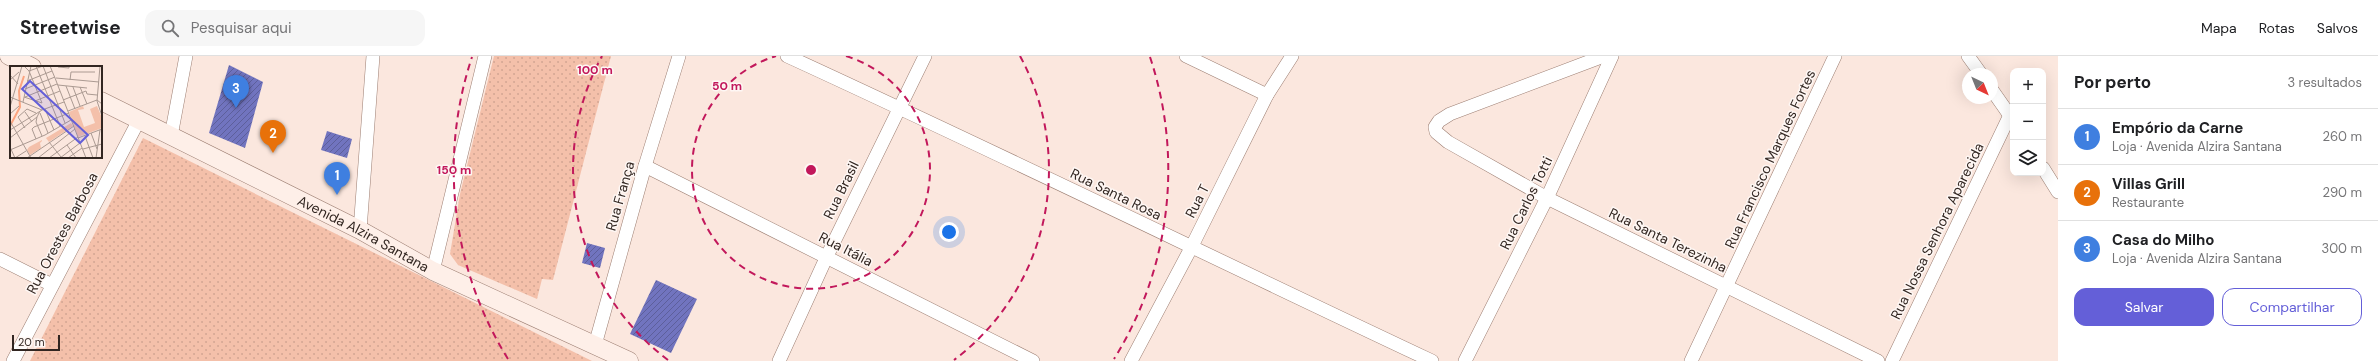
<!DOCTYPE html>
<html lang="pt">
<head>
<meta charset="utf-8">
<style>
	:root { --surface:#fff; --page:#f6f6f6; --text:#202124; --muted:#757577; --line:#e0e0e0; --accent:#645fd8 }
	body { margin:0; font-family:"DM Sans",sans-serif; background:var(--page); color:var(--text) }
	.controls { position:absolute; right:12px; top:12px; display:grid; overflow:hidden; border-radius:8px; box-shadow:0 4px 16px #0002 }
	.controls button { width:36px; height:36px; display:grid; place-items:center; padding:0; border:0; border-bottom:1px solid var(--line); background:var(--surface); color:var(--text); font:20px sans-serif }
	.compass { position:absolute; left:1962px; top:12px; width:36px; height:36px; border-radius:50%; background:var(--surface); box-shadow:0 4px 16px #0002; rotate:137deg }
	.scale { position:absolute; left:12px; bottom:10px; width:48px; box-sizing:border-box; padding-left:4px; border:2px solid #322621; border-top:0; font-size:11px; line-height:14px; white-space:nowrap; color:#322621; -webkit-text-stroke:3px #fef7f4; paint-order:stroke }
	.you { position:absolute; left:949px; top:176px; width:14px; height:14px; margin:-10px; border:3px solid #fff; border-radius:50%; background:#1a73e8; box-shadow:0 0 0 6px #1a73e833 }
	.badge { display:grid; place-items:center; width:26px; height:26px; border-radius:50%; background:var(--accent); color:#fff; font-size:13px; font-weight:700 }
	.pin { position:absolute; translate:-50% -33px; filter:drop-shadow(0 1px 2px #0008) }
	.pin::after { content:''; position:absolute; top:21px; width:14px; height:12px; background:inherit; clip-path:polygon(0 0,100% 0,50% 100%) }
	.list { margin:0; padding:0; list-style:none }
	h2 { display:flex; justify-content:space-between; align-items:center; height:52px; margin:0; padding:0 16px; font-size:17px }
	h2 small { font-size:13px; font-weight:400; color:var(--muted) }
	.list li { display:grid; grid-template-columns:26px 1fr auto; gap:12px; align-items:center; box-sizing:border-box; height:56px; padding:0 16px; border-top:1px solid var(--line) }
	.list b { display:block; font-size:15px; white-space:nowrap }
	.list p { margin:0; font-size:13px; white-space:nowrap; color:var(--muted) }
	.list em { font-size:13px; font-style:normal; color:var(--muted) }
	.actions { display:flex; gap:8px; padding:12px 16px }
	.actions a { flex:1; padding:9px 0; border:1px solid var(--accent); border-radius:12px; text-align:center; font-size:14px; color:var(--accent) }
	.actions .main { background:var(--accent); color:#fff }
	.icon { flex:none; width:22px; height:22px; fill:none; stroke:currentColor; stroke-width:2; stroke-linecap:round; stroke-linejoin:round }
	.map { position:relative; flex:none; width:2058px; height:305px; overflow:hidden }
	header { display:flex; align-items:center; gap:24px; box-sizing:border-box; height:56px; padding:0 20px; background:var(--surface); border-bottom:1px solid var(--line) }
	header strong { font-size:19px }
	nav { display:flex; gap:22px; margin-inline-start:auto; font-size:14px }
	.search { width:280px; height:36px; background:var(--page); display:flex; align-items:center; gap:10px; box-sizing:border-box; padding:0 14px; border-radius:12px; color:var(--muted); font-size:15px }
	main { display:flex }
	aside { flex:1; background:var(--surface) }
	.map>svg:first-child { display:block }
	.grass { fill:url(#grass-dots) }
	.building { fill:url(#building-hatch) }
	.lines { fill:none; stroke-linecap:round; stroke-linejoin:round }
	.minor-casing { stroke:#9c7e72; stroke-width:14 }
	.secondary-casing { stroke:#9c7e72; stroke-width:19 }
	.minor { stroke:#fff; stroke-width:13 }
	.secondary { stroke:#feefe8; stroke-width:18 }
	.ring { fill:none; stroke:#c2185b; stroke-width:2; stroke-dasharray:7 5 }
	.labels { text-anchor:middle; stroke-width:3; stroke-linejoin:round; paint-order:stroke }
	.street-label { font-size:14px; fill:#322621; stroke:#fef7f4 }
	.inset-river { fill:none; stroke:#fca580; stroke-width:2 }
	.inset-road { fill:none; stroke:#ab9a92; stroke-width:1 }
	.view { fill:#645fd8; fill-opacity:0.15; stroke:#645fd8; stroke-width:2 }
	.inset-edge { fill:none; stroke:#322621; stroke-width:2 }
	.centre { fill:#c2185b; stroke:#fef7f4; stroke-width:2 }
	.ring-label { font-size:12px; text-anchor:middle; font-weight:bold; fill:#c2185b; stroke:#fef7f4; stroke-width:3; stroke-linejoin:round; paint-order:stroke }
</style>
</head>
<body>
<header>
<strong>Streetwise</strong>
<div class="search"><svg class="icon" aria-label="search" viewBox="0 0 24 24"><circle cx="10" cy="10" r="6"/><path d="M15 15l6 6"/></svg>Pesquisar aqui</div>
<nav><a>Mapa</a><a>Rotas</a><a>Salvos</a></nav>
</header>
<main>
<div class="map">
<svg width="2058" height="305" viewBox="0 0 2058 305">
	<defs>
		<pattern id="grass-dots" width="8" height="8" patternUnits="userSpaceOnUse"><rect width="8" height="8" fill="#f4c0aa"/><path d="M2 2h.1M6 6h.1" fill="none" stroke="#d2a592" stroke-width="1.8" stroke-linecap="round"/></pattern>
		<pattern id="building-hatch" width="6" height="6" patternUnits="userSpaceOnUse"><rect width="6" height="6" fill="#7174bf"/><path d="M-1 1l2-2M0 6l6-6M5 7l2-2" fill="none" stroke="#5d5f9b"/></pattern>
	</defs>
	<rect width="100%" height="100%" fill="#fbe7de"/>
	<g class="grass">
		<polygon points="494,0 611,0 553,224 542,223 537,243 458,209 450,198 460,138"/>
		<polygon points="143,82 592,305 30,305"/>
	</g>
	<g class="building">
		<polygon points="229,9 263,26 245,92 209,77"/>
		<polygon points="327,75 352,83 347,102 321,94"/>
		<polygon points="587,187 605,192 600,212 582,207"/>
		<polygon points="656,224 697,243 671,297 630,278"/>
	</g>
	<g class="lines">
		<g class="minor-casing">
			<g id="minor">
				<path d="M787,0c216,99 430,204 645,305"/>
				<polyline points="1186,0 1267,39"/>
				<polyline points="1604,0 1450,58 1439,65 1435,71 1436,76 1448,86 1547,142 1878,305"/>
				<polyline points="1968,0 1981,18"/>
				<polyline points="1992,34 2013,64"/>
				<polyline points="171,80 186,0"/>
				<polyline points="645,110 1033,305"/>
				<polyline points="2043,112 2058,136"/>
				<polyline points="360,174 373,0"/>
				<polyline points="0,203 52,229"/>
				<polyline points="433,215 485,0"/>
				<polyline points="595,289 645,110 679,0"/>
				<polyline points="13,305 139,64"/>
				<polyline points="779,305 827,200 925,0"/>
				<polyline points="1131,305 1191,192 1267,39 1292,0"/>
				<polyline points="1465,305 1547,142 1612,0"/>
				<polyline points="1691,305 1835,0"/>
				<polyline points="1892,305 2010,59"/>
			</g>
		</g>
		<g class="secondary-casing">
			<g id="secondary">
				<polyline points="9,0 32,11"/>
				<path id="s1" d="M101,45l259,129 73,41 196,90"/>
			</g>
		</g>
		<use href="#minor" class="minor"/>
		<use href="#secondary" class="secondary"/>
	</g>
	<g class="ring">
		<path d="M846 0A119 119 0 1 1 776 0"/>
		<path d="M668 304A238 238 0 0 1 602 0M1020 0A238 238 0 0 1 954 304"/>
		<path d="M508 303A357 357 0 0 1 472 1M1150 1A357 357 0 0 1 1114 303"/>
	</g>
	<g class="labels">
		<g class="street-label">
			<text transform="translate(1770 103) rotate(-65)" y="5">Rua Francisco Marques Fortes</text>
			<text transform="translate(841 134) rotate(-64)" y="5">Rua Brasil</text>
			<text transform="translate(1116 138) rotate(26)" y="5">Rua Santa Rosa</text>
			<text transform="translate(620 140) rotate(-74)" y="5">Rua França</text>
			<text transform="translate(1197 145) rotate(-63)" y="5">Rua T</text>
			<text transform="translate(1526 147) rotate(-64)" y="5">Rua Carlos Totti</text>
			<text transform="translate(1937 175) rotate(-64)" y="5">Rua Nossa Senhora Aparecida</text>
			<text transform="translate(62 177) rotate(-62)" y="5">Rua Orestes Barbosa</text>
			<text dy="5" stroke="none"><textPath href="#s1" startOffset="294">Avenida Alzira Santana</textPath></text>
			<text transform="translate(1668 184) rotate(26)" y="5">Rua Santa Terezinha</text>
			<text transform="translate(846 193) rotate(27)" y="5">Rua Itália</text>
		</g>
	</g>
	<g transform="translate(10 10)">
		<rect width="92" height="92" fill="#fbe7de"/>
		<path d="M73,40l1,3 -6,1 6,17 11,-4 -5,-14 7,-3 5,12v10l-24,9 -9,-25zM61,57l2,3 -24,16 -3,-4zM32,74v1l-2,2 1,5 -11,7 -3,-5 2,-3z" fill="#f4c0aa"/>
		<path class="inset-river" d="M0,60l10,-19 -1,-16 5,-15"/>
		<path class="inset-road" d="M14,0l5,5 14,-5 22,57M26,0l24,60M40,0l5,12M90,0l-3,35 5,15M48,1l11,1v-2M0,9l8,9M45,12l31,80M46,12l43,4M0,14l9,-8M60,14l1,-8h24M17,15l25,-10M48,19l29,3M56,20l9,23M63,21l7,19M70,21l7,17M15,23l30,-12M0,31l32,13M14,31l18,6 -13,-32M15,31l32,-13M53,34l23,-9 1,3 10,1M25,35l25,-10M13,36l8,-36M0,41l12,-41M35,43l9,21M58,45l29,-11 5,4M15,46l7,10M30,47l8,20M0,48l9,-8M8,51l9,-8 9,4M8,51l7,11M27,51l-1,5 6,14M0,55l21,37M0,64l32,-20 22,-8M81,67l6,16M75,70l8,22M0,72l27,-21 3,-6M68,72l24,-9M26,73l-4,-10 2,-2 35,-14M39,76l12,15M57,79l9,13M0,81l5,11M73,83l19,-5M0,84l35,-15 26,-15M5,92l11,-7M17,92l47,-32M28,92l37,-29M39,92l29,-21M50,92l20,-15M58,92l14,-10M86,92l4,-28"/>
		<path class="view" d="M20,15l58,54 -8,8 -58,-54z"/>
		<rect width="92" height="92" class="inset-edge"/>
	</g>
	<circle cx="811" cy="114" r="6" class="centre"/>
	<g class="ring-label">
		<text x="595" y="18">100 m</text>
		<text x="727" y="34">50 m</text>
		<text x="454" y="118">150 m</text>
	</g>
</svg>
<div class="controls">
<button>+</button>
<button>−</button>
<button><svg class="icon" aria-label="layers" viewBox="0 0 24 24"><path d="M12 4l9 5-9 5-9-5zM3 14l9 5 9-5"/></svg></button>
</div>
<svg class="compass" viewBox="-18 -18 36 36"><path d="M0-13l5 13h-10z" fill="#e53935"/><path d="M0 13l5-13h-10z" fill="#757577"/></svg>
<div class="scale">20 m</div>
<div class="you"></div>
<div class="pin badge" style="left:337px;top:139px;background:#3f7fe0">1</div>
<div class="pin badge" style="left:273px;top:97px;background:#e8710a">2</div>
<div class="pin badge" style="left:236px;top:52px;background:#3f7fe0">3</div>
</div>
<aside>
<h2>Por perto<small>3 resultados</small></h2>
<ul class="list">
<li><span class="badge" style="background:#3f7fe0">1</span><div><b>Empório da Carne</b><p>Loja · Avenida Alzira Santana</p></div><em>260 m</em></li>
<li><span class="badge" style="background:#e8710a">2</span><div><b>Villas Grill</b><p>Restaurante</p></div><em>290 m</em></li>
<li><span class="badge" style="background:#3f7fe0">3</span><div><b>Casa do Milho</b><p>Loja · Avenida Alzira Santana</p></div><em>300 m</em></li>
</ul>
<div class="actions"><a class="main">Salvar</a><a>Compartilhar</a></div>
</aside>
</main>
</body>
</html>
